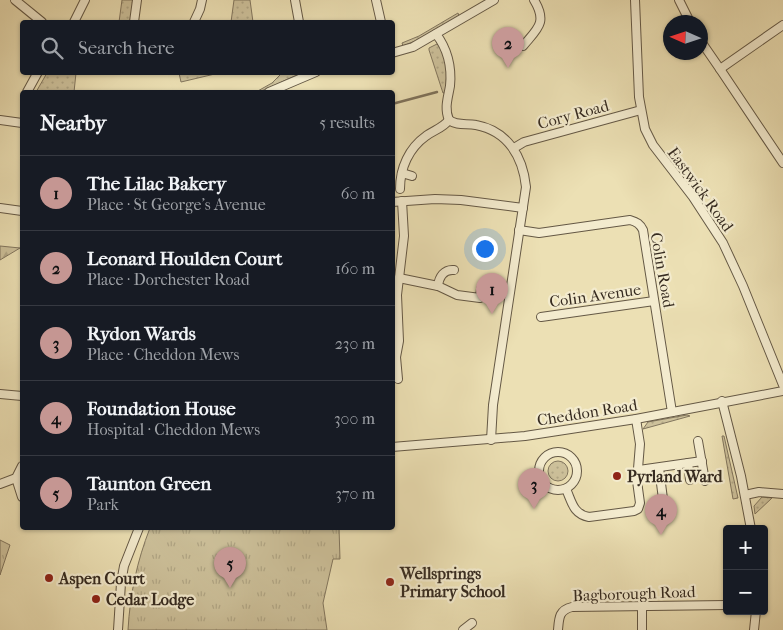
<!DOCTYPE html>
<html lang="en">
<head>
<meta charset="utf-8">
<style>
	:root { --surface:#171b24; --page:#242831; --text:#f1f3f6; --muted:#9ea1a6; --line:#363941; --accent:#c59692 }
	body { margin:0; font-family:"IM FELL French Canon",serif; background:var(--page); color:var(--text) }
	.controls { position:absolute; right:15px; bottom:15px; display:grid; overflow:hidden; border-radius:5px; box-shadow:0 1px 4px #0004 }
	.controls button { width:45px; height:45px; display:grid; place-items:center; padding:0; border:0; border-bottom:1px solid var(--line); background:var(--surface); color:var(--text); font:25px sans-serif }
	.compass { position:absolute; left:663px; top:15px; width:45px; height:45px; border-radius:50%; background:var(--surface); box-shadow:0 1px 4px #0004; rotate:273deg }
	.you { position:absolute; left:484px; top:248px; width:18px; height:18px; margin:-12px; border:4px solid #fff; border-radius:50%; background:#1a73e8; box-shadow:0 0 0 8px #1a73e833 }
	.badge { display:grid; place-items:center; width:32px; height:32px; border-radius:50%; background:var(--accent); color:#111; font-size:16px; font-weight:700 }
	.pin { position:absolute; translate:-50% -41px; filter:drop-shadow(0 1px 2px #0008) }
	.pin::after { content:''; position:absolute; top:26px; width:18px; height:15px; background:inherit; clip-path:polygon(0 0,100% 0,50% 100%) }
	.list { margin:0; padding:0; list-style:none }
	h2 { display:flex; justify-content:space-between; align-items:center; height:65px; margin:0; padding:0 20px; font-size:21px }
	h2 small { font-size:16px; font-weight:400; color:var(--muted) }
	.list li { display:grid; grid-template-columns:32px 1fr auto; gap:15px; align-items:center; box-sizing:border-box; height:75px; padding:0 20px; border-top:1px solid var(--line) }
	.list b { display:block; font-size:19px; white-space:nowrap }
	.list p { margin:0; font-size:16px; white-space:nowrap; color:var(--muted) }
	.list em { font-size:16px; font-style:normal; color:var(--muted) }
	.icon { flex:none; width:28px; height:28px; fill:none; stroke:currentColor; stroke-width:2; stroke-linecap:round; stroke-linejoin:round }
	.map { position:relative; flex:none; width:783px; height:630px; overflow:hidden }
	.search { position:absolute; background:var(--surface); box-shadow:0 1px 4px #0004; left:20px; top:20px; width:375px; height:55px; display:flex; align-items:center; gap:12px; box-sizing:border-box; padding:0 18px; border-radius:5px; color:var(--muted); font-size:19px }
	.panel { position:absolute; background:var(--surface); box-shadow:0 1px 4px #0004; left:20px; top:90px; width:375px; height:440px; border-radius:5px }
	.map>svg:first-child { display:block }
	.grass { fill:url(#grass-dots); stroke:#82765e }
	.forest { fill:url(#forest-firs); stroke:#82765e }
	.park { fill:url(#park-tufts); stroke:#82765e }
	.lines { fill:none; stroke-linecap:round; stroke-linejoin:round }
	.stream { stroke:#7e725b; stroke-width:2.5 }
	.minor-casing { stroke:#645845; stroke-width:10 }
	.minor { stroke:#f3ebce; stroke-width:8 }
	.poi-dot { fill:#8f2418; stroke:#f3ebce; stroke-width:2 }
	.labels { text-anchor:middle; stroke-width:4.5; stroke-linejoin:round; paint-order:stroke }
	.street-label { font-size:16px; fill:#362b20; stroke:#f3ebce }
	.poi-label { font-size:16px; font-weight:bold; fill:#362b20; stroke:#f3ebce; text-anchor:start }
</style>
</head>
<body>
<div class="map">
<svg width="783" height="630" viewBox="0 0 783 630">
	<defs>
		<pattern id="grass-dots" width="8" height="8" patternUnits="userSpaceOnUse" patternTransform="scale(1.25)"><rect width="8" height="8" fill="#cdc19b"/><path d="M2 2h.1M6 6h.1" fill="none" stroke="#b1a685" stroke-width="1.8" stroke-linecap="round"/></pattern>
		<pattern id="forest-firs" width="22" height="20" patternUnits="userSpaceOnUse" patternTransform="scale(1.25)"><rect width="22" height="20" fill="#cdc19b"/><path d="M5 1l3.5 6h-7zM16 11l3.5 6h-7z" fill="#b1a685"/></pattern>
		<pattern id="park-tufts" width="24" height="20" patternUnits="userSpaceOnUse" patternTransform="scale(1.25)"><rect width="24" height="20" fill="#cdc19b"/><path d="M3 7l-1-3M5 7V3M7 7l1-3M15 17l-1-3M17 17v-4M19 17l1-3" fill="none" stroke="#b1a685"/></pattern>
	</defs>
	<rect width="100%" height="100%" fill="#ece0b4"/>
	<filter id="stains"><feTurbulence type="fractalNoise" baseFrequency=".004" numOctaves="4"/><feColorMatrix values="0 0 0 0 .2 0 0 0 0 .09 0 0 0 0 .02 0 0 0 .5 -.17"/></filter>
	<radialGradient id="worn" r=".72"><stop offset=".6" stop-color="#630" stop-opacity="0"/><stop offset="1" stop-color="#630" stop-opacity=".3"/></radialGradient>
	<g class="grass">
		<polygon points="122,0 134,0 130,22 119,22"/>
		<polygon points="234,0 250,0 253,22 228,22 231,22"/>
		<polygon points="458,13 459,16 415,41 403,46 402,43 419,36"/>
		<path d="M437,44c13,9 11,35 8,49h-2l-14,-43v-2z"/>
		<polygon points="181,72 219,72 219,73 181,82 179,73"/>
		<polygon points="47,73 76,73 74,92 36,92"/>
		<path d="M282,73h15l-2,3c-9,3 -32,16 -39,16l16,-9z"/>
		<polygon points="687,415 690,416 643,429 648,422"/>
		<polygon points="722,436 724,436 738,498 733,499"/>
		<circle cx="558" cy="471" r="10"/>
		<polygon points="762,497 772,498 755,514 754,506"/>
	</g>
	<polygon class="forest" points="0,246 20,248 0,260"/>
	<g class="park">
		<path d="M150,528h189l1,31h-7l-10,44 4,27h-199c2,-36 9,-69 22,-102z"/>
		<polygon points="0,540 10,545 0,575"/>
	</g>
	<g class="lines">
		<polyline class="stream" points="392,104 437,92"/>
		<g class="minor-casing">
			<g id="minor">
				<polyline points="15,0 42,22"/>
				<polyline points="295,0 299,22"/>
				<polyline points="376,0 381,22"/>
				<polyline points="635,0 639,97 645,129 653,145 693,197 723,243 743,286 783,385"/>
				<polyline points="679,0 690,22"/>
				<polyline points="74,22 85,0"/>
				<polyline points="134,22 137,0"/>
				<polyline points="194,22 200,9 202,0"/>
				<path d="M436,34c11,14 16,33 14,52 -2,12 -6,22 -1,34"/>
				<polyline points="700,40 720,69 783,25"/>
				<path d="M523,46c14,-17 25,-23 11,-46"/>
				<polyline points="392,53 413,47 494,0"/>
				<polyline points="720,69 783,163"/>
				<polyline points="27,92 38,72"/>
				<polyline points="269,92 316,72"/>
				<polyline points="0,120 22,123"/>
				<path d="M449,120c8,6 18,3 27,5 32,6 47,32 50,62l-33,218 -2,35"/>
				<polyline points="514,148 524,142 641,110"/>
				<polyline points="402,173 412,176"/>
				<path d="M400,189c0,-21 9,-41 26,-53 8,-6 17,-8 23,-16"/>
				<polyline points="392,202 435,199 461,200 523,208"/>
				<polyline points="0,208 22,211"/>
				<path d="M519,230l20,3 91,-13c7,2 10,4 13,10l29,182"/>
				<polyline points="399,278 438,286 457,295 480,298 481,289"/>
				<path d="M438,286c1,-9 6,-17 16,-16"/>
				<polyline points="541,317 654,301"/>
				<polyline points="398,379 396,357 399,341 397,295 404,236 402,201"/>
				<polyline points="0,394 22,396"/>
				<polyline points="722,401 741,476 751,529"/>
				<polyline points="698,441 705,481"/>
				<polyline points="392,447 525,436 636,419 783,391"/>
				<circle cx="558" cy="471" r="19"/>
				<polyline points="688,463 690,480"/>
				<polyline points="639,470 702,461"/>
				<polyline points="16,478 22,497"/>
				<polyline points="0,484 16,478 22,466"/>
				<path d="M566,489c6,13 7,25 23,28l45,-6 4,-2 2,-6 -3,-22 3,-37 -4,-25"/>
				<polyline points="745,495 759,492 783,494"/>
				<polyline points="657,506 663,499 659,468"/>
				<polyline points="642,607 642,630"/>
				<polyline points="118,630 121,583 124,566 139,528"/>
				<polyline points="463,630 472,623"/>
				<path d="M558,630c1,-12 1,-20 14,-23l155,-2"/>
				<polyline points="754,630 756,611"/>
			</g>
		</g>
		<use href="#minor" class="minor"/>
	</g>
	<g class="poi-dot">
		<circle cx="617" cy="476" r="5"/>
		<circle cx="49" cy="578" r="5"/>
		<circle cx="390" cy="582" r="5"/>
		<circle cx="96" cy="599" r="5"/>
	</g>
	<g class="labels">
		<g class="street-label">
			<text transform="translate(573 114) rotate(-15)" y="6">Cory Road</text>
			<text transform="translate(701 189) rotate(54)" y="6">Eastwick Road</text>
			<text transform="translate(663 270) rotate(80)" y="6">Colin Road</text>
			<text transform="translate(595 295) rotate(-8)" y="6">Colin Avenue</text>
			<text transform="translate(587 412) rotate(-9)" y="6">Cheddon Road</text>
			<text transform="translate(634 593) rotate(-2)" y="6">Bagborough Road</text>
		</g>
		<g class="poi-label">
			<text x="627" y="482">Pyrland Ward</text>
			<text x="400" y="579">Wellsprings<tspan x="400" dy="18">Primary School</tspan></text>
			<text x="59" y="584">Aspen Court</text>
			<text x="106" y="605">Cedar Lodge</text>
		</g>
	</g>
	<rect width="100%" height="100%" filter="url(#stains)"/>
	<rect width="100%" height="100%" fill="url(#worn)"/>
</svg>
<div class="controls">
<button>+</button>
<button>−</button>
</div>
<svg class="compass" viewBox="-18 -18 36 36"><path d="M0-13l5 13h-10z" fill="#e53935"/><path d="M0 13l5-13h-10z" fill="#9ea1a6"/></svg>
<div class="you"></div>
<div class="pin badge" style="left:492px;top:314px">1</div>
<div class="pin badge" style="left:508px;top:68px">2</div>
<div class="pin badge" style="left:534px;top:509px">3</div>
<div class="pin badge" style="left:661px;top:535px">4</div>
<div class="pin badge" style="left:230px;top:588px">5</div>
<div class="search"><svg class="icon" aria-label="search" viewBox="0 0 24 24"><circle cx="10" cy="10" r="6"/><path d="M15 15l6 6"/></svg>Search here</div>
<section class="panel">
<h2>Nearby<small>5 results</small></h2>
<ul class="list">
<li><span class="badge">1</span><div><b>The Lilac Bakery</b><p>Place · St George's Avenue</p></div><em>60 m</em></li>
<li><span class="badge">2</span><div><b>Leonard Houlden Court</b><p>Place · Dorchester Road</p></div><em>160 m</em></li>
<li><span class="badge">3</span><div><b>Rydon Wards</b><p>Place · Cheddon Mews</p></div><em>230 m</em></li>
<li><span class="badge">4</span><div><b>Foundation House</b><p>Hospital · Cheddon Mews</p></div><em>300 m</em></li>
<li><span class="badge">5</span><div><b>Taunton Green</b><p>Park</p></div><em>370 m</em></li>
</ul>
</section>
</div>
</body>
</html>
